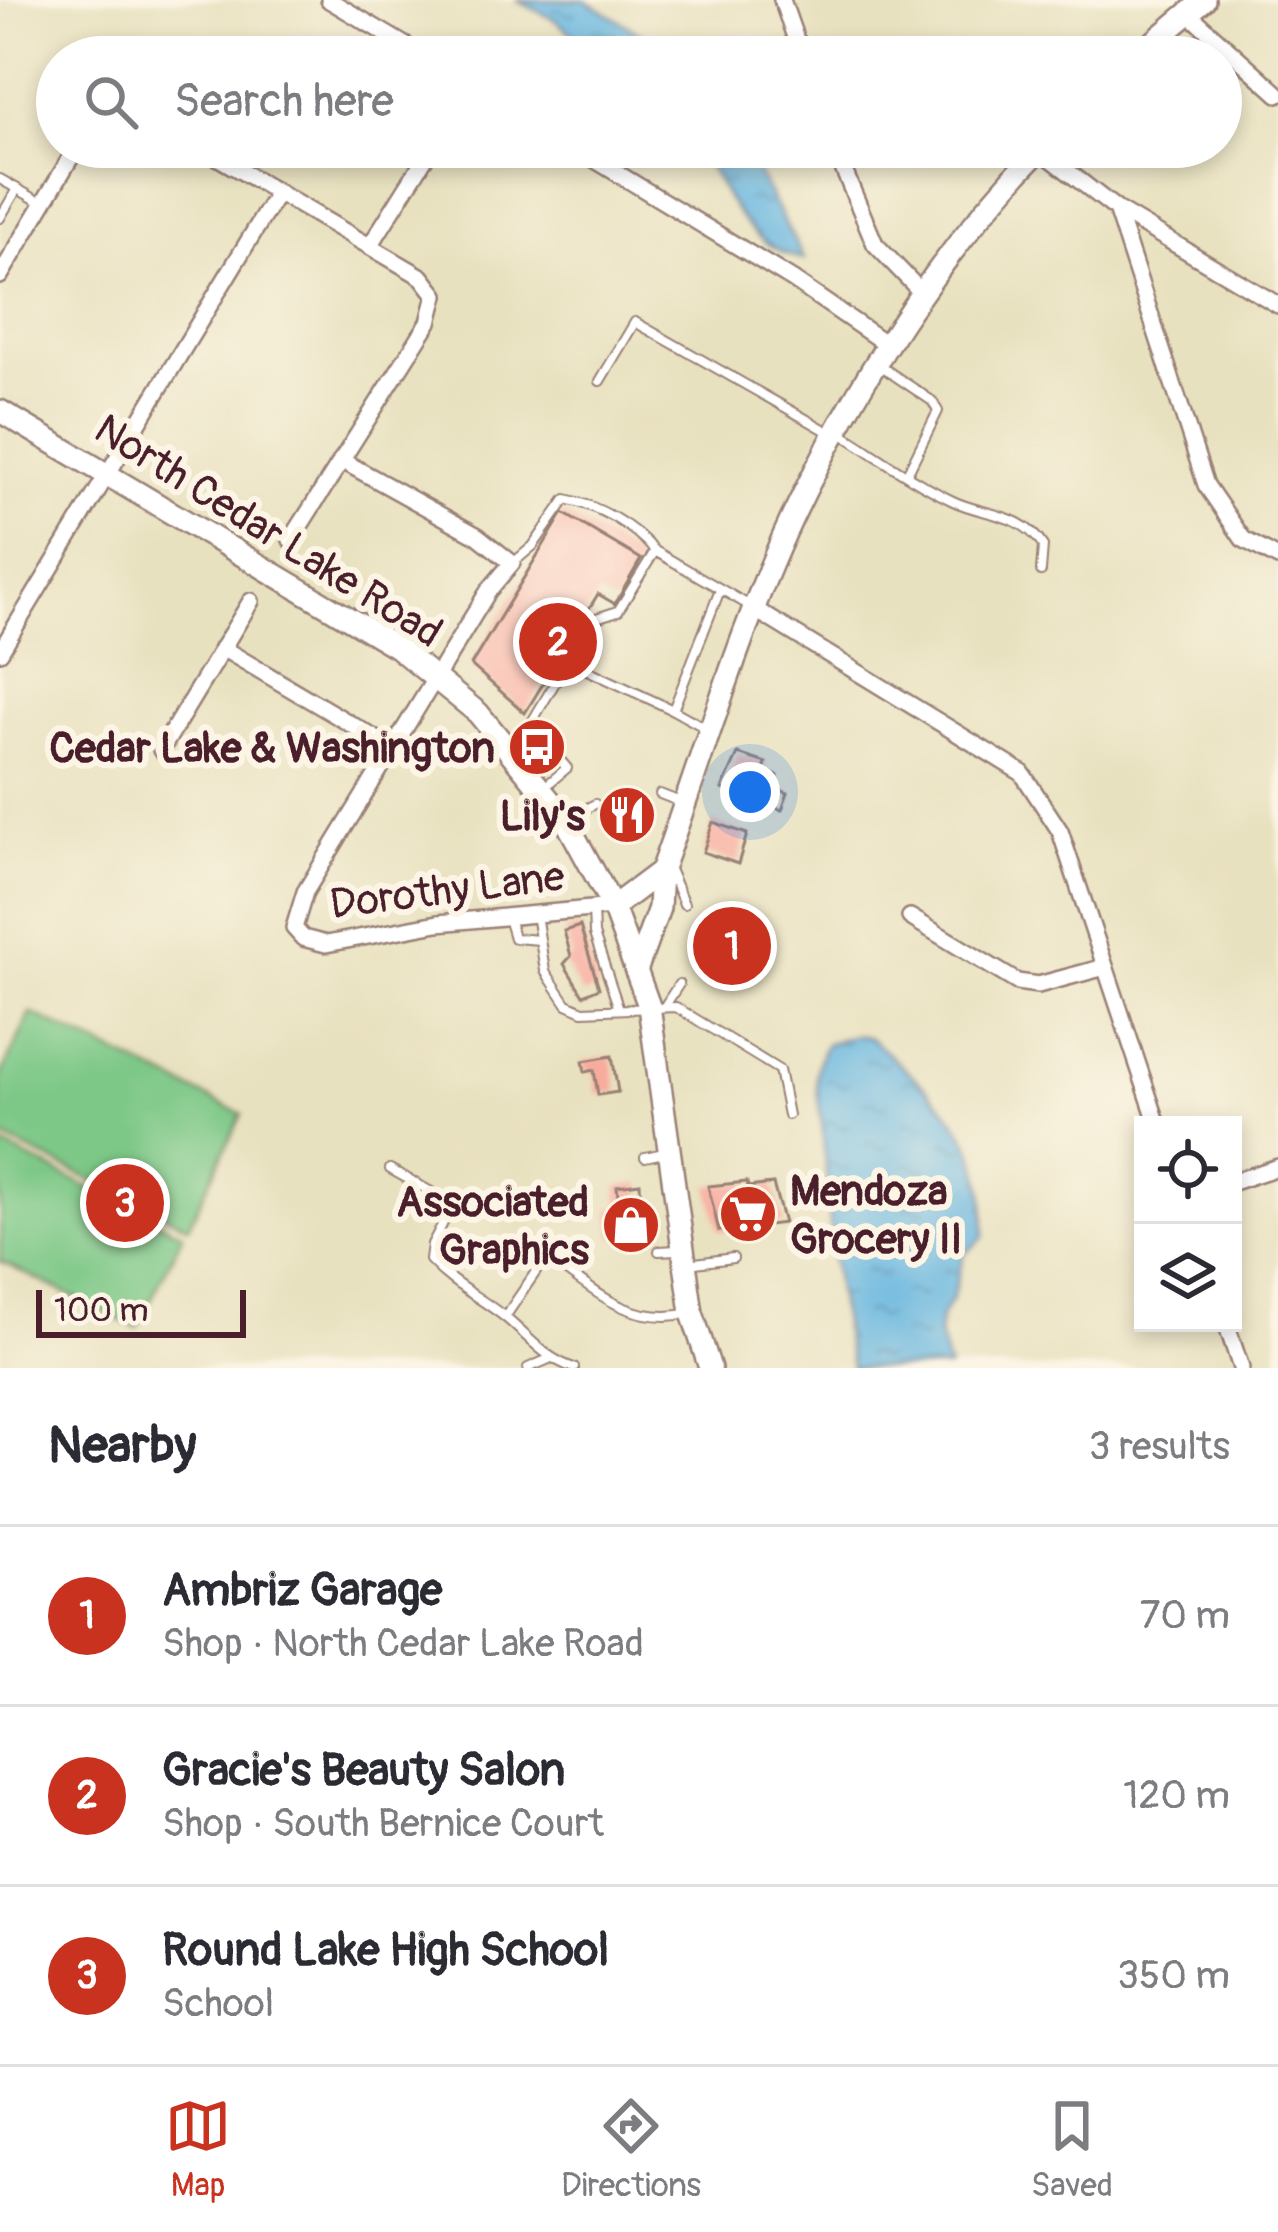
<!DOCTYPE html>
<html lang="en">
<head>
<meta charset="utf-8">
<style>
	:root { --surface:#fff; --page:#f2f2f3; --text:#2b2b33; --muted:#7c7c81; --line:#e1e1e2; --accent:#c8321e }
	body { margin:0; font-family:Pangolin,sans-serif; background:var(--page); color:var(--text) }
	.controls { position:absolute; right:36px; bottom:36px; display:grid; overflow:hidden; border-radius:0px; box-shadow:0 6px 18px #0003 }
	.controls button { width:108px; height:108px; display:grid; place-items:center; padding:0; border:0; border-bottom:3px solid var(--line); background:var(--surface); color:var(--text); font:60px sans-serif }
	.scale { position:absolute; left:36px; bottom:30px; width:210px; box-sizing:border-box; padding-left:12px; border:6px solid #4a1f2b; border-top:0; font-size:33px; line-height:42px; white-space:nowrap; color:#4a1f2b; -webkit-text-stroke:9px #fcf5e5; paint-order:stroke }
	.you { position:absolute; left:750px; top:792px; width:42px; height:42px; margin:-30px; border:9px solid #fff; border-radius:50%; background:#1a73e8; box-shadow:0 0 0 18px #1a73e833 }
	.badge { display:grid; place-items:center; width:78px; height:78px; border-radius:50%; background:var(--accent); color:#fff; font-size:39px; font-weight:700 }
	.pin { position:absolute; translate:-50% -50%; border:6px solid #fff; box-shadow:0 3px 12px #0006 }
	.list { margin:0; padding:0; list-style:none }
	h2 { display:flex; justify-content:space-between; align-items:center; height:156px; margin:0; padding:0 48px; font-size:51px }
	h2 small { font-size:39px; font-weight:400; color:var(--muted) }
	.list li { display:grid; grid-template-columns:78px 1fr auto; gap:36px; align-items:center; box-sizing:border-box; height:180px; padding:0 48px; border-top:3px solid var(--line) }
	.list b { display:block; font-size:45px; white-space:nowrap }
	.list p { margin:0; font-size:39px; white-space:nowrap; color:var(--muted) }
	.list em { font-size:39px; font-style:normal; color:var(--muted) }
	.icon { flex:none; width:66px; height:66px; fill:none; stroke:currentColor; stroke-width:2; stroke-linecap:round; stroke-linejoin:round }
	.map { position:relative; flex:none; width:1278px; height:1368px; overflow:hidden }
	.search { position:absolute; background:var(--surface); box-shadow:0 6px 18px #0003; left:36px; right:36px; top:36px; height:132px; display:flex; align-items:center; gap:30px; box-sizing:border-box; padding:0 42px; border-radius:66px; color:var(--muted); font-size:45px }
	.sheet { height:696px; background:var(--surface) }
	nav { display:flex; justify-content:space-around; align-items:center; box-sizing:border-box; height:168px; border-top:3px solid var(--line); background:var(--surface); font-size:33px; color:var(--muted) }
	nav a { display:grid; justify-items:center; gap:6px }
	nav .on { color:var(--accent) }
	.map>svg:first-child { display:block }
	.green { fill:#7dc887; stroke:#647459; stroke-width:3 }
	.water { fill:url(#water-ripples); stroke:#586a85; stroke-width:3 }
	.building { fill:#f8aa9d }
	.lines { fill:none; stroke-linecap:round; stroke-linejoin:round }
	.lane-casing { stroke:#998075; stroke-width:12 }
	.street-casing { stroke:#998075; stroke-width:20 }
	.secondary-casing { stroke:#998075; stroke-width:26 }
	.lane { stroke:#fff; stroke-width:8 }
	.street { stroke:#fff; stroke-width:15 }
	.secondary { stroke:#fff; stroke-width:21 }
	.labels { text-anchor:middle; stroke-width:12; stroke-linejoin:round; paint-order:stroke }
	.street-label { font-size:42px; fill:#4a1f2b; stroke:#fcf5e5 }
	.poi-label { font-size:42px; font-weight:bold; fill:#4a1f2b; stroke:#fcf5e5; text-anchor:end }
</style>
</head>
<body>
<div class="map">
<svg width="1278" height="1368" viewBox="0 0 1278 1368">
	<defs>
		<pattern id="water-ripples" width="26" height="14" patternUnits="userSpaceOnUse" patternTransform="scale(3)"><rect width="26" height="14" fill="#65b5df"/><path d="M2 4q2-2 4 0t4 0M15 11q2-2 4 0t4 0" fill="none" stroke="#5593b5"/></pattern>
	</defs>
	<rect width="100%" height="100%" fill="#fcf5e5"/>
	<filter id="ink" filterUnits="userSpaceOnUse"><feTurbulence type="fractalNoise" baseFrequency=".00833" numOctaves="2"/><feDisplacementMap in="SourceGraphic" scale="24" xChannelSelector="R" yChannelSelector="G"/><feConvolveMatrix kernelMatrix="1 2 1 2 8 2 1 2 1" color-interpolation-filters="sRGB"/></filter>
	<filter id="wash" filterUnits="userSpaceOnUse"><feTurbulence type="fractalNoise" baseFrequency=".004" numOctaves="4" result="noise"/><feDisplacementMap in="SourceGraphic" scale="48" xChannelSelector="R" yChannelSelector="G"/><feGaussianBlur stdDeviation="2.7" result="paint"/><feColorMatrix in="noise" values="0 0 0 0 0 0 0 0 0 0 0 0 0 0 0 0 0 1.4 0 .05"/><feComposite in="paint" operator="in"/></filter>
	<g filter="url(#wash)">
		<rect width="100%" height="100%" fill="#e8e1bf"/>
		<g class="green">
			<polygon points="31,1013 242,1114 188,1226 0,1136 0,1077"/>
			<polygon points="0,1144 183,1234 137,1328 0,1261"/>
		</g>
		<g class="water">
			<polygon points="517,0 585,0 680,57 602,57 555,20"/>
			<path d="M699,147h45l60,112c-55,-9 -81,-67 -105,-112z"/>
			<path d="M855,1035l15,3c70,62 122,97 114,199l-20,17 -12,45 -11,18 -3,14 11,37h-97c-21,-83 -22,-150 -29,-234 -2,-33 -15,-59 3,-90z"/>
		</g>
		<g id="blocks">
			<g class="building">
				<polygon points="563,513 641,559 615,604 598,594 525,713 471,665"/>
				<polygon points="738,754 766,763 764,771 778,776 774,788 788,793 782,810 722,789"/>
				<polygon points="615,800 644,810 637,827 614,819"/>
				<polygon points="713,822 747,834 738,864 703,852"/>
				<polygon points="742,921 753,955 719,965 714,933"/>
				<polygon points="580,926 599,988 583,995 564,964 571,956 564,931"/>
				<polygon points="612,1056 618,1092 598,1095 594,1070 585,1072 583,1061"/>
				<polygon points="747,1182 748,1187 773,1184 784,1223 719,1231 708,1186"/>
				<polygon points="640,1183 643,1234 613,1238 609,1209 619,1207 617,1186"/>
			</g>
		</g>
	</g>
	<g filter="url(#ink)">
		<use href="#blocks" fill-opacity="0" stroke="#998075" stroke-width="3"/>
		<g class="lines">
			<g class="lane-casing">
				<g id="lane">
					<polyline points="0,179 42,203"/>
					<polyline points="0,218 17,189"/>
					<polyline points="879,365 932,401 938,411 907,474"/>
					<polyline points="600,381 635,322 834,435"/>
					<path d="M839,432c37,23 74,50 114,69 31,15 69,11 90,45l-2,25"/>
					<path d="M513,563l20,-17 33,-47c33,7 67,26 89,52"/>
					<polyline points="568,661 673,710"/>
					<polyline points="530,725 567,768 542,789"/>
					<polyline points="709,730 673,710 720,590"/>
					<polyline points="512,745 530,725 593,619 618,611 655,551 750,606"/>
					<polyline points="660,794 683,803"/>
					<polyline points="570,817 595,804"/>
					<polyline points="668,867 684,904"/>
					<polyline points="593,909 594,934 619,1009"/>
					<polyline points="536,914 545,971 567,1004 583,1011 676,1007 779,1070 788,1115"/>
					<polyline points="508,918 514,938 540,940"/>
					<polyline points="666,1004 679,984"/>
					<polyline points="645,1157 664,1153"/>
					<path d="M390,1169l63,35 -21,40 -2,16c23,25 50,37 76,58 24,20 38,40 68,50"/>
					<polyline points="659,1251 677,1250"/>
					<polyline points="688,1264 733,1258"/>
					<path d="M505,1317l41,-60c50,33 82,70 145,56"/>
					<polyline points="528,1368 549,1359"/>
				</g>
			</g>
			<g class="street-casing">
				<g id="street">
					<polyline points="329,0 425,57"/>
					<polyline points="782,0 802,57"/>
					<polyline points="1188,13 1278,94"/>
					<polyline points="200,147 422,277 436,295 429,322 291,540"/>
					<polyline points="574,147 793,280 889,346"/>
					<polyline points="834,147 875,244 923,294"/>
					<polyline points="1039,149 1116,209 1278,305"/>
					<polyline points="1116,209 1206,485 1243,539 1278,558"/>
					<polyline points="370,246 432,147"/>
					<polyline points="0,276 77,147"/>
					<polyline points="341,460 478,536 512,563 489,590 305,892 294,928 303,938 326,944 438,923 613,907"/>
					<polyline points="756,610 1022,773 1060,831 1158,1125"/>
					<polyline points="222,648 393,749"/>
					<polyline points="0,652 278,192"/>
					<polyline points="161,750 251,601"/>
					<polyline points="910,917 1017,982 1038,985 1105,967"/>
					<polyline points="1233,1182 1278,1167"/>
					<polyline points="1226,1323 1241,1368"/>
				</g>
			</g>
			<g class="secondary-casing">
				<g id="secondary">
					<polyline points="1136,57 1204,0"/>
					<polyline points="0,411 397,647 478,713 565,819 613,907 649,1006 692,1313 710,1368"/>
					<path d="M613,907l48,-36c43,-117 78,-240 131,-353 63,-133 147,-265 250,-371"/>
					<polyline points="636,971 659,908 661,871"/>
				</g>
			</g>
			<use href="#lane" class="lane"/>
			<use href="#street" class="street"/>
			<use href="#secondary" class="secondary"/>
		</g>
	</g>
	<defs>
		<g id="bus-disc" transform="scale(3)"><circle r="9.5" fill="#c8321e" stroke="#fcf5e5"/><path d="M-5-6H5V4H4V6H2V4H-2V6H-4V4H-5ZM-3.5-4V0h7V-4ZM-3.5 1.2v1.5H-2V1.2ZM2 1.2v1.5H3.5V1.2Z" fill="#fff"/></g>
		<g id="restaurant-disc" transform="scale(3)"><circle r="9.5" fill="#c8321e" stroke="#fcf5e5"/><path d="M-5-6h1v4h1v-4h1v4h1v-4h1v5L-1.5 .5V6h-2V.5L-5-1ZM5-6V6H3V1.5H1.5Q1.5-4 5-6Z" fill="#fff"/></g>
		<g id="supermarket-disc" transform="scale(3)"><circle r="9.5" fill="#c8321e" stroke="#fcf5e5"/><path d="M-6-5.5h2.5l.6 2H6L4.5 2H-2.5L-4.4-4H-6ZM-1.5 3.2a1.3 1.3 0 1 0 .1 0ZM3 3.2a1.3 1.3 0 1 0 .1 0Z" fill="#fff"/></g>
		<g id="shop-disc" transform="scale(3)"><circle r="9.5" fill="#c8321e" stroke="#fcf5e5"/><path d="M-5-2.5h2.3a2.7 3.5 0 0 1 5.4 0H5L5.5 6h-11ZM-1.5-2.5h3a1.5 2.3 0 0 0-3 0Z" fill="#fff"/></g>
	</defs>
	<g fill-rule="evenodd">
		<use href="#bus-disc" x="537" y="747"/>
		<use href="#restaurant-disc" x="627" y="815"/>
		<use href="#supermarket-disc" x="748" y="1214"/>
		<use href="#shop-disc" x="631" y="1225"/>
	</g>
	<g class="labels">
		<g class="street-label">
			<text transform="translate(269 530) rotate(32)" y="15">North Cedar Lake Road</text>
			<text transform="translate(447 889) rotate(-7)" y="15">Dorothy Lane</text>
		</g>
		<g class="poi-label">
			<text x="495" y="762">Cedar Lake &amp; Washington</text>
			<text x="585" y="830">Lily's</text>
			<text x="790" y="1205" text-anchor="start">Mendoza<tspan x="790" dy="48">Grocery II</tspan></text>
			<text x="589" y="1216">Associated<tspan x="589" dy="48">Graphics</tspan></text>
		</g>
	</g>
</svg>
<div class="controls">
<button><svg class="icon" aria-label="locate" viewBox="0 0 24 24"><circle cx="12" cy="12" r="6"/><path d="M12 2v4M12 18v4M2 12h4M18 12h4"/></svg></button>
<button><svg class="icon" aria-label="layers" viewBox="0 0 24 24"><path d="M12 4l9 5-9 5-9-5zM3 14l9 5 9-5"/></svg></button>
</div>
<div class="scale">100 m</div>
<div class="you"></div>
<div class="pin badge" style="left:732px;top:946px">1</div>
<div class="pin badge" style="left:558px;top:642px">2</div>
<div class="pin badge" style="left:125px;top:1203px">3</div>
<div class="search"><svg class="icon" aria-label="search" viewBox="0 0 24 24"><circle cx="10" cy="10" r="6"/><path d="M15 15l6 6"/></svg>Search here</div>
</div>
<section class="sheet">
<h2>Nearby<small>3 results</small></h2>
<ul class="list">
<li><span class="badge">1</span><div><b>Ambriz Garage</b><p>Shop · North Cedar Lake Road</p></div><em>70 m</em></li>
<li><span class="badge">2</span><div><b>Gracie's Beauty Salon</b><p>Shop · South Bernice Court</p></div><em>120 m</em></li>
<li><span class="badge">3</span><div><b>Round Lake High School</b><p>School</p></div><em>350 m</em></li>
</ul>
</section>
<nav>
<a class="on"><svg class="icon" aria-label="map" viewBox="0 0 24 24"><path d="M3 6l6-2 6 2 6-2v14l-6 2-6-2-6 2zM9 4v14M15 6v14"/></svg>Map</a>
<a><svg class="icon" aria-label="directions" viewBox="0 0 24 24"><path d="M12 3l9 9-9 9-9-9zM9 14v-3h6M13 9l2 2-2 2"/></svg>Directions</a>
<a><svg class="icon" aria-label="saved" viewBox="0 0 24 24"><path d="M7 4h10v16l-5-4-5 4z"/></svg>Saved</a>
</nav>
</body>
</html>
